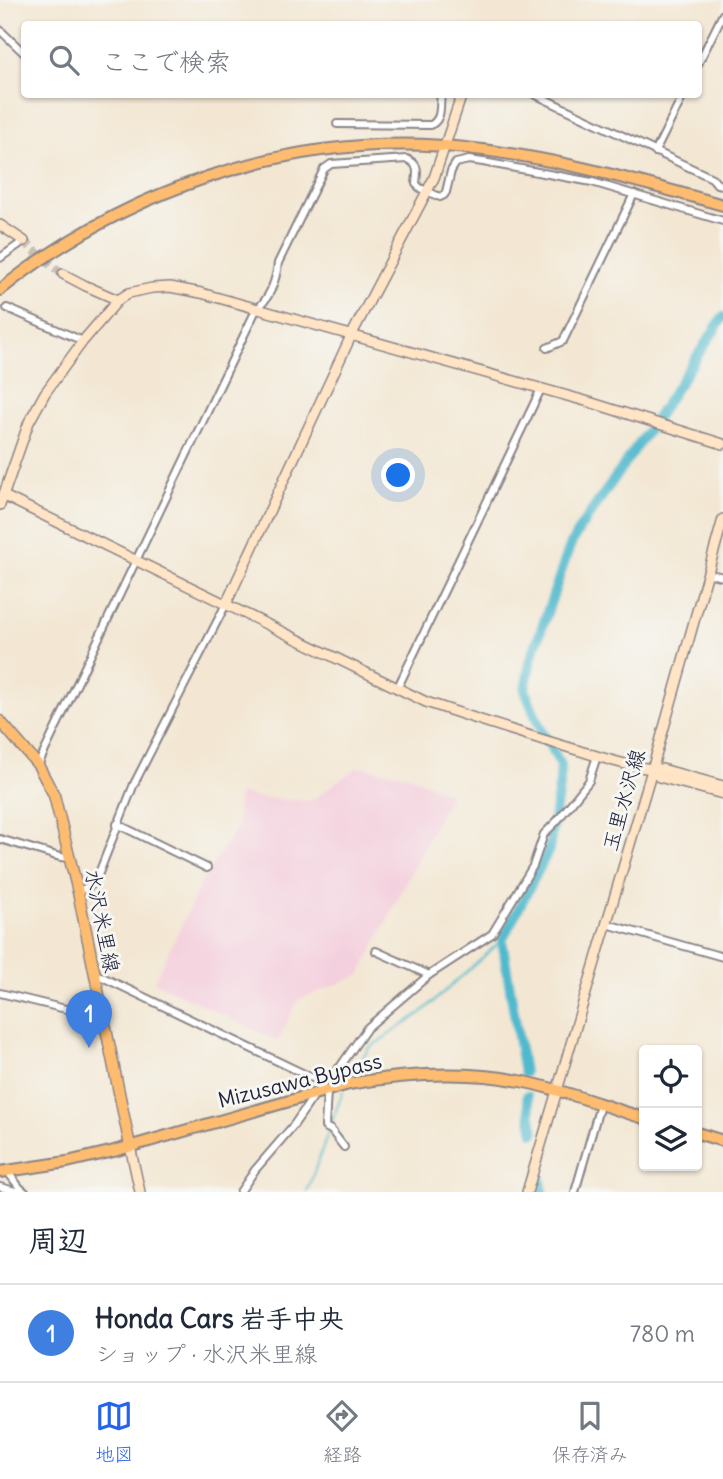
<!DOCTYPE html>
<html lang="ja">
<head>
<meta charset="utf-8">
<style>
	:root { --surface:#fff; --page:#f6f6f7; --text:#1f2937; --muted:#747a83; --line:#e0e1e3; --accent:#2563eb }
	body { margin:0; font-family:Delius,"Klee One",sans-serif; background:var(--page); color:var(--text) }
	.controls { position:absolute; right:21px; bottom:21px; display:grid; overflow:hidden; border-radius:7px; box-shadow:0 2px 5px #0004 }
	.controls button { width:63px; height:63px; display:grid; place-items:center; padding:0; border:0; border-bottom:2px solid var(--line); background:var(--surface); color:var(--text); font:35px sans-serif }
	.you { position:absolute; left:399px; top:476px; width:24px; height:24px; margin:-18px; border:5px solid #fff; border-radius:50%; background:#1a73e8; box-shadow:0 0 0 10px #1a73e833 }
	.badge { display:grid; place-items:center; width:46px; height:46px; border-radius:50%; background:var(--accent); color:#fff; font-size:23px; font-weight:700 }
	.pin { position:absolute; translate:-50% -58px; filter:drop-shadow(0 2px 4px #0008) }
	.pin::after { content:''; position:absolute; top:37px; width:24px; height:21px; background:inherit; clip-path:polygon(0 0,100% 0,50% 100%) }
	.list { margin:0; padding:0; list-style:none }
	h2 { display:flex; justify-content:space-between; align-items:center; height:91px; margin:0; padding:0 28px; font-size:30px }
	h2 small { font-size:23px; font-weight:400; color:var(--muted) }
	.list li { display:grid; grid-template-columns:46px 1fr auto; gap:21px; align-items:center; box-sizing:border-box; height:98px; padding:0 28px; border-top:2px solid var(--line) }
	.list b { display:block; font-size:26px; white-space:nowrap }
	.list p { margin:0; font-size:23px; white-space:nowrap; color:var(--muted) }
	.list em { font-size:23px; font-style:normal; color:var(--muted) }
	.icon { flex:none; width:38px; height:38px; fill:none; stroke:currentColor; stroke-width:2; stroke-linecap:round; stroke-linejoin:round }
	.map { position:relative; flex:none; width:723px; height:1192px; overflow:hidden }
	.search { position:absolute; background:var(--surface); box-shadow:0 2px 5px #0004; left:21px; right:21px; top:21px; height:77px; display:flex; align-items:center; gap:18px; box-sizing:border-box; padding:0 24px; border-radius:7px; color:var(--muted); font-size:26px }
	.sheet { height:189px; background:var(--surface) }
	nav { display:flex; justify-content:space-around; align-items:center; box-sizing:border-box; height:98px; border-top:2px solid var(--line); background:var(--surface); font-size:19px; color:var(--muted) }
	nav a { display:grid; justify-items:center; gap:4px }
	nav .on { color:var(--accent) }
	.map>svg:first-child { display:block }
	.built { fill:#f4cfdd }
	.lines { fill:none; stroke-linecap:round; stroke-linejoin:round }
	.stream { stroke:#4fb9cd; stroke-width:2 }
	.river { stroke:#4fb9cd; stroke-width:10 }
	.secondary-tunnel { stroke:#c9c0b5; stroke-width:9; stroke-dasharray:9 4.5; stroke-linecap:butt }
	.street-casing { stroke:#8a8487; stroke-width:10 }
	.secondary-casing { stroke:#8a8487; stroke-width:12 }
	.primary-casing { stroke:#8a8487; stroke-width:13 }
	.highway-casing { stroke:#8a8487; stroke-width:14 }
	.street { stroke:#fff; stroke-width:6 }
	.secondary { stroke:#ffe4c6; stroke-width:9 }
	.primary { stroke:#febc70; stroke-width:10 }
	.highway { stroke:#febc70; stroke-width:10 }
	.labels { text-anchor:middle; stroke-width:6; stroke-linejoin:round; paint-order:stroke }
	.street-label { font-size:21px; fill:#22223b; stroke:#f6f6f2 }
</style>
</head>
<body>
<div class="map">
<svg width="723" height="1192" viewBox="0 0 723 1192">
	<rect width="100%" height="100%" fill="#f6f6f2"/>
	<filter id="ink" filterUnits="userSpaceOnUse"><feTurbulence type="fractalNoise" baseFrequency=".0143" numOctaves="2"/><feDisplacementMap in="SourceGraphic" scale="14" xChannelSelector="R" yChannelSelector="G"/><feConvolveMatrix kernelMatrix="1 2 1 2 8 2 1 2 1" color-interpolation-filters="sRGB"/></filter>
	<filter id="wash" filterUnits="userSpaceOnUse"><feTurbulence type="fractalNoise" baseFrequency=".00686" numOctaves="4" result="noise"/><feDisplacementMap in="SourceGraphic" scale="28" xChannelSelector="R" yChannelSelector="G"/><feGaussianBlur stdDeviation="1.57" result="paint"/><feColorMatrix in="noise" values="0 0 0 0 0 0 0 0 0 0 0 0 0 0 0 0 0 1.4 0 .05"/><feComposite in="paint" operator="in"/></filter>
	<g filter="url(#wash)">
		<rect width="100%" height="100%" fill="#f3e7d3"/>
		<polygon class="built" points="358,767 408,775 450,794 360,975 298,1000 278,1041 154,982 203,880 237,827 238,796 240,793 260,798 310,801"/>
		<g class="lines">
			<g class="stream">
				<polyline points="349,1080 369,1048 421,1013 502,940"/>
				<polyline points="307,1192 343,1091"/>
			</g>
			<g class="river">
				<polyline points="524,1073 502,940 549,850 560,781 561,765 542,732 525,690 531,659 570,546 580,528 651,426 723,317"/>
				<polyline points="527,1096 534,1133"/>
				<polyline points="540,1176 543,1192"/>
			</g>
		</g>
	</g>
	<g filter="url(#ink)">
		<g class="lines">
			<polyline class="secondary-tunnel" points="24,241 47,262 63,274"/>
			<g class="street-casing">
				<g id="street">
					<polyline points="0,30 24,53"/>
					<polyline points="698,64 723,14"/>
					<polyline points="534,94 712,178 717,184 723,185"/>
					<path d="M337,124l94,1c12,-7 8,-19 10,-31"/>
					<polyline points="655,152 684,94"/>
					<polyline points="0,258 24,241"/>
					<polyline points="7,308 83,341"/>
					<polyline points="547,348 563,341 634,194"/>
					<polyline points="707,573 723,577"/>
					<polyline points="397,689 541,389"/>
					<path d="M38,765l218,-455c14,-12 20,-29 22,-47l46,-94 7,-5 76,-5c13,6 10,13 9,25l4,4 20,9 4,-2 2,-3 5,-21 5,-8 13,-3 14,2 109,20 131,39"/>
					<polyline points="117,824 207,868"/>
					<polyline points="0,839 60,857 70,858"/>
					<polyline points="78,892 93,884 99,873 134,784 226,604"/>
					<polyline points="607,924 723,957"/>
					<polyline points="376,951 429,975"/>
					<polyline points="94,973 323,1083"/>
					<polyline points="0,993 82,1013 101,1009"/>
					<polyline points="327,1091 325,1127 331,1130 344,1147"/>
					<polyline points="7,1171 20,1188 25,1192"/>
					<polyline points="0,1187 19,1192"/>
					<polyline points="240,1192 255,1170 293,1126 323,1083 340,1067 367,1028 429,975 492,934 533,866 544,834 557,821 589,781 597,756"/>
					<polyline points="575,1192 600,1105"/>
				</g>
			</g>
			<g class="secondary-casing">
				<g id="secondary">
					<polyline points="0,225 24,241"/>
					<polyline points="63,274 86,286 118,300"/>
					<path d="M4,496l422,206c50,17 100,33 151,48 23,7 61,20 85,19l61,17"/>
					<polyline points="0,505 29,422 45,393 83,341 118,300 129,293 152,288 170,287 201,293 589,402 723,444"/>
					<polyline points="226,604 351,336 434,178 462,94"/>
					<polyline points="652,770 659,777 723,794"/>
					<polyline points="130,1146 140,1192"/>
					<polyline points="527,1192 652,770 723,519"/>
				</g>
			</g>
			<g class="primary-casing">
				<polyline id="primary" points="0,721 38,765 54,795 78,892 130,1146"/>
			</g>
			<g class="highway-casing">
				<g id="highway">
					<path d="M0,290c124,-99 284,-155 443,-144 96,7 188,33 280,59"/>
					<polyline points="697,1133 723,1141"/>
					<path d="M0,1172l67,-10 47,-11 235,-67c57,-10 114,-14 171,-3 42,8 83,25 124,37"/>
				</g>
			</g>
			<use href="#street" class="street"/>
			<use href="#secondary" class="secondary"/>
			<use href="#primary" class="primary"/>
			<use href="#highway" class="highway"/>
		</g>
	</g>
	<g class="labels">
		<g class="street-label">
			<text transform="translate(624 800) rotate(-74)" y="7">玉里水沢線</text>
			<text transform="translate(102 921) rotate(79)" y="7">水沢米里線</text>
			<text transform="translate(300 1081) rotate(-14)" y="7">Mizusawa Bypass</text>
		</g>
	</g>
</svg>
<div class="controls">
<button><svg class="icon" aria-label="locate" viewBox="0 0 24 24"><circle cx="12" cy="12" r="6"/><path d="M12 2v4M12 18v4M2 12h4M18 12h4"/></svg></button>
<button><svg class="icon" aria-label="layers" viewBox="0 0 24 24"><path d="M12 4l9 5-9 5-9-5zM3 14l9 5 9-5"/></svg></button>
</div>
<div class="you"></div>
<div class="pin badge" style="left:89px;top:1048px;background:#3f7fe0">1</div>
<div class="search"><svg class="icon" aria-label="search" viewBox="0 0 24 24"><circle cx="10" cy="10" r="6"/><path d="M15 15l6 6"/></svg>ここで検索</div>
</div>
<section class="sheet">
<h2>周辺<small></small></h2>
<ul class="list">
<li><span class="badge" style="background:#3f7fe0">1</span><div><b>Honda Cars 岩手中央</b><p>ショップ · 水沢米里線</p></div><em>780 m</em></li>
</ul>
</section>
<nav>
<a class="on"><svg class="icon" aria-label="map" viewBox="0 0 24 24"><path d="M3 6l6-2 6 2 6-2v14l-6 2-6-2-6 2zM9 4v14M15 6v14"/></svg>地図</a>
<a><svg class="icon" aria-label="directions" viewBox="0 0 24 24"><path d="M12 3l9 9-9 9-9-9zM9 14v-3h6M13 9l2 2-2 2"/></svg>経路</a>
<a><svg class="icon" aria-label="saved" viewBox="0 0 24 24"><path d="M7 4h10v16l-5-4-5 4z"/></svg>保存済み</a>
</nav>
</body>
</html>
